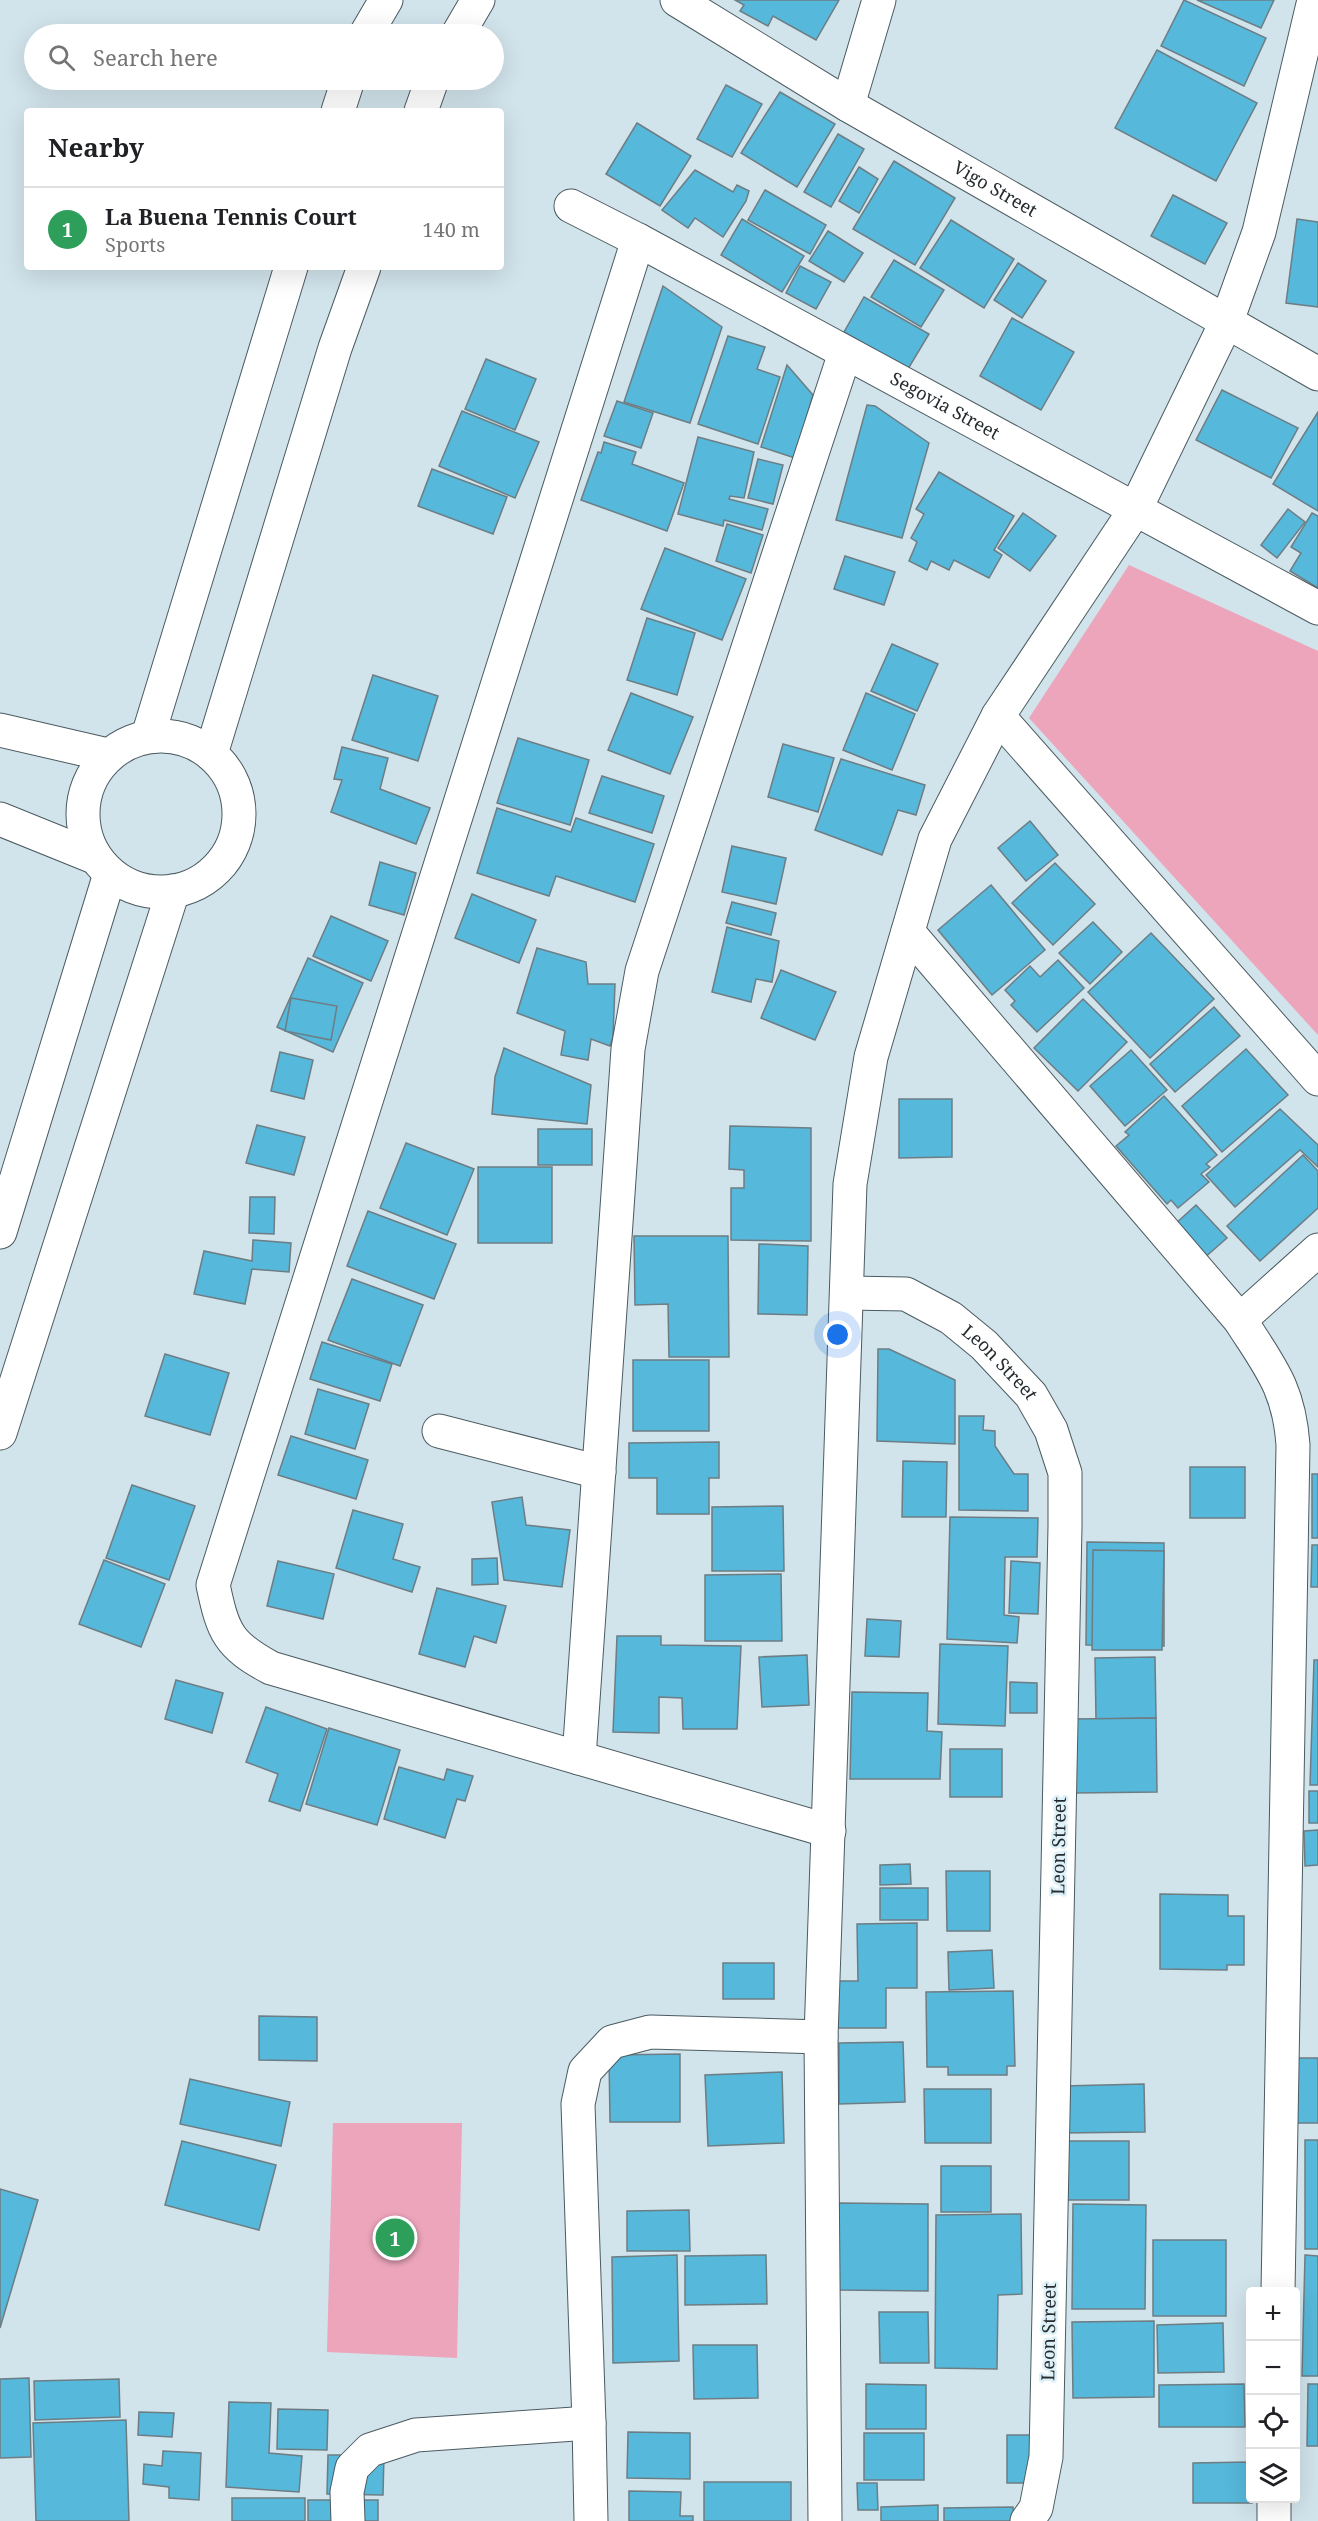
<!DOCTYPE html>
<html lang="en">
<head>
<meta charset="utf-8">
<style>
	:root { --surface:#fff; --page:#f6f6f6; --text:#202124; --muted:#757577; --line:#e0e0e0; --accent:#c73d77 }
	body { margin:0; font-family:"Noto Serif",serif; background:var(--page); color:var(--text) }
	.controls { position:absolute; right:18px; bottom:18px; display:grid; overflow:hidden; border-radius:6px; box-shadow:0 6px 24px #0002 }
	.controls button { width:54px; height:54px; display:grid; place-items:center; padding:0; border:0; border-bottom:2px solid var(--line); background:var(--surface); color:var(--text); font:30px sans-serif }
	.you { position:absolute; left:838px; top:1335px; width:21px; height:21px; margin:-15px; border:4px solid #fff; border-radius:50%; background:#1a73e8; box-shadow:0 0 0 9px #1a73e833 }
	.badge { display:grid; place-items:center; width:39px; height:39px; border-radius:50%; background:var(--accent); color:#fff; font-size:20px; font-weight:700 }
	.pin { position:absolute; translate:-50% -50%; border:3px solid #fff; box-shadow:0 2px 6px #0006 }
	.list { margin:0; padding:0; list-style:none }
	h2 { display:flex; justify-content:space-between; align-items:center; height:78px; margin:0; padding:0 24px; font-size:26px }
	h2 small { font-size:20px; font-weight:400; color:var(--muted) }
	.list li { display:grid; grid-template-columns:39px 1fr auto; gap:18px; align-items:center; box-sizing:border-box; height:84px; padding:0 24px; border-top:2px solid var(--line) }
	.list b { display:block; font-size:22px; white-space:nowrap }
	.list p { margin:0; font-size:20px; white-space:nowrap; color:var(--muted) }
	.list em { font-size:20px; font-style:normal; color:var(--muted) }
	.icon { flex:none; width:33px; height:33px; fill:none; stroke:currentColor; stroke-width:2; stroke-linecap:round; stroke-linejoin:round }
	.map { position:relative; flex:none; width:1318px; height:2521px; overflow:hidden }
	.search { position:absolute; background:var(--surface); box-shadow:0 6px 24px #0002; left:24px; top:24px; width:480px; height:66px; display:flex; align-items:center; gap:15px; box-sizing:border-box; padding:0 21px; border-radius:33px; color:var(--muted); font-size:22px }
	.panel { position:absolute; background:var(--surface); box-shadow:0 6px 24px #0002; left:24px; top:108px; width:480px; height:162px; border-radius:6px }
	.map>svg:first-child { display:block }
	.green { fill:#eda5bc }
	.building { fill:#56b8da; stroke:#6d7d84; stroke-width:1.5 }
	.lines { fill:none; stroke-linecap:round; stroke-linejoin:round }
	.minor-casing { stroke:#4b5b61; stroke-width:35 }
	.tertiary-casing { stroke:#4b5b61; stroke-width:35 }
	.minor { stroke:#fff; stroke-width:33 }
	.tertiary { stroke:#fff; stroke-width:33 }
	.labels { text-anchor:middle; stroke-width:5; stroke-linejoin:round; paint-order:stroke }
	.street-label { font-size:18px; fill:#252c2f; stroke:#def1f8 }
</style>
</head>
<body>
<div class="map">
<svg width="1318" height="2521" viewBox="0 0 1318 2521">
	<rect width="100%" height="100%" fill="#d1e3eb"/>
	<g class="green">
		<polygon points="1129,565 1318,651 1318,1035 1029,718"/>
		<polygon points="333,2123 462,2123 457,2358 327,2352"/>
	</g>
	<g class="building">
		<polygon points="735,0 839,0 816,40 773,16 768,26 740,11 744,5"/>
		<polygon points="1184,0 1266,38 1244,86 1161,46"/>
		<polygon points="1197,0 1274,0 1261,28"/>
		<polygon points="1157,50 1257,103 1216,181 1115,128"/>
		<polygon points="726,85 762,104 732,157 697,139"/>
		<polygon points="780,92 835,124 797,187 741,153"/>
		<polygon points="637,123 691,156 660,206 606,174"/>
		<polygon points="838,134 864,149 831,207 804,192"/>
		<polygon points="894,161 955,198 915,265 853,229"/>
		<polygon points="859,167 878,179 859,213 839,201"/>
		<polygon points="695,170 733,192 737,185 749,191 746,201 723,237 695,218 688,228 662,210"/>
		<polygon points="765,190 826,225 810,254 748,220"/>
		<polygon points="1173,195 1227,223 1205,264 1151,236"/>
		<polygon points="742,219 804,256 782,292 721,255"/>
		<polygon points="1297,219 1318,222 1318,307 1286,303"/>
		<polygon points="951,220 1014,259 984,308 920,268"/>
		<polygon points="828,231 863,253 844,282 809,261"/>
		<polygon points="894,260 944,290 921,327 871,297"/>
		<polygon points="1018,263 1046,281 1022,318 994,300"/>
		<polygon points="800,266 831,282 816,309 786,293"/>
		<polygon points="663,286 722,327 690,423 624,402"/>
		<polygon points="864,297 929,334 908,369 844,332"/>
		<polygon points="1012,318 1074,352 1041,410 980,376"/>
		<polygon points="728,336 765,347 757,369 780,377 758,444 698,424"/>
		<polygon points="486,359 536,379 515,430 465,409"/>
		<polygon points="787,365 813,395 795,458 761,447"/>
		<polygon points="1222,390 1298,428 1271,478 1196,440"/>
		<polygon points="617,401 653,413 641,448 604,436"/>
		<polygon points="867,405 875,406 929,443 902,538 836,520"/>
		<polygon points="462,411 539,442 515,498 439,466"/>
		<polygon points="1318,412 1318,511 1273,484"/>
		<polygon points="698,437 754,452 744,498 730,496 729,499 768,509 762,530 724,520 723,526 678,514"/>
		<polygon points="604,442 636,452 632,464 684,483 667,531 581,500 598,452 601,453"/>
		<polygon points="758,459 783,465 773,504 748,498"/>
		<polygon points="432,469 507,497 493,534 418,506"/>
		<polygon points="939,472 1014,516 994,550 1002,555 989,578 954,560 949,570 931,561 927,570 909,561 917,542 911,538 924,514 916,509"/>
		<polygon points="1288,509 1305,522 1277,558 1261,545"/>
		<polygon points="1023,513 1056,536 1030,571 998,548"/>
		<polygon points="1312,513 1318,516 1318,588 1290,571 1301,553 1291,547"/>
		<polygon points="727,524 763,535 751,573 716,561"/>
		<polygon points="665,548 746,579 722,640 641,609"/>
		<polygon points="845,556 895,572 884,605 834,589"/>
		<polygon points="647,618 695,633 677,695 627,680"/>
		<polygon points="892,644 938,664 917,711 871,691"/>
		<polygon points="373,675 438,696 418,761 352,740"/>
		<polygon points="631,693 693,717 670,774 608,750"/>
		<polygon points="866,693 915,714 892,770 843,750"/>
		<polygon points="518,738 589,760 570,825 497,803"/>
		<polygon points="783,744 834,758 818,812 768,797"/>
		<polygon points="342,747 388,758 380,789 430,808 416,844 331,812 342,780 334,779"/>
		<polygon points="841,759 925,785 916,815 898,810 882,855 815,830"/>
		<polygon points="602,776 664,796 652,833 589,813"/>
		<polygon points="497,808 571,832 576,818 654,844 635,902 556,876 549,896 477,873"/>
		<polygon points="1030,821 1058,855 1026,881 998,848"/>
		<polygon points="732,846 786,858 776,904 722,892"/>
		<polygon points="380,862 416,873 404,915 369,905"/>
		<polygon points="1055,863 1095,904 1053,945 1012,903"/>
		<polygon points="991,885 1045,950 992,995 938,930"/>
		<polygon points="472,894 536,920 519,963 455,938"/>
		<polygon points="732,902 776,913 771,935 726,923"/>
		<polygon points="331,916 388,941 371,981 313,956"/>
		<polygon points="1093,922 1122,952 1090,984 1059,953"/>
		<polygon points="727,927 779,941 772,982 756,979 751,1002 712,992"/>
		<polygon points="1151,933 1214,999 1150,1058 1088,992"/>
		<polygon points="537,948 586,962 588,984 615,984 613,1037 610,1046 591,1039 588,1060 561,1055 565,1031 517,1013"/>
		<polygon points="308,958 363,983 333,1052 277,1027"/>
		<polygon points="1058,960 1084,988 1037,1032 1011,1005 1015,1001 1005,990 1030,966 1040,977"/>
		<polygon points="781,970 836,992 815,1040 761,1018"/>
		<polygon points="291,998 337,1006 331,1040 285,1031"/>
		<polygon points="1083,999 1127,1042 1078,1091 1034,1048"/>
		<polygon points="1214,1007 1240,1036 1175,1092 1150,1064"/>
		<polygon points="504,1048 591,1085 587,1124 492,1114 495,1077"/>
		<polygon points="1246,1049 1288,1095 1222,1152 1182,1106"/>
		<polygon points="1131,1050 1167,1090 1125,1126 1090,1086"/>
		<polygon points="280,1052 313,1060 304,1099 271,1091"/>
		<polygon points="1164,1096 1217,1155 1206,1164 1210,1167 1201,1174 1209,1182 1178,1208 1171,1200 1167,1204 1116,1146 1129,1135 1125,1132"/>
		<polygon points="899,1099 952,1099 952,1157 899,1158"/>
		<polygon points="1280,1109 1318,1145 1318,1167 1300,1150 1235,1207 1206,1175"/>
		<polygon points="257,1125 305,1137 294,1175 246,1163"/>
		<polygon points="730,1126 811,1128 811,1241 731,1240 731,1188 744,1188 744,1170 729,1169"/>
		<rect x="538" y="1129" width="54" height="36"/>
		<polygon points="406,1143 474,1169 447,1235 380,1208"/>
		<polygon points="1303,1155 1318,1171 1318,1208 1260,1261 1227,1226"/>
		<rect x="478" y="1167" width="74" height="76"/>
		<polygon points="250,1197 275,1197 274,1234 249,1233"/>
		<polygon points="1196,1205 1227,1238 1203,1259 1173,1226"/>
		<polygon points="368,1211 456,1244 434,1299 347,1266"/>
		<polygon points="634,1236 728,1236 729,1357 669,1357 668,1304 635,1305"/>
		<polygon points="253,1240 291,1243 289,1272 252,1269 245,1304 194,1294 204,1251 252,1261"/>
		<polygon points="759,1244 808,1246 807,1315 758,1314"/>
		<polygon points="352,1279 423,1305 400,1366 328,1340"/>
		<polygon points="322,1342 392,1364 380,1401 310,1379"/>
		<polygon points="878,1349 889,1349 955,1380 955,1444 877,1441"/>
		<polygon points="165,1354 229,1373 210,1435 145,1416"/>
		<rect x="633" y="1360" width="76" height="71"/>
		<polygon points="318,1389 369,1404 355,1449 305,1434"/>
		<polygon points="959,1416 984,1416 983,1430 995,1431 995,1446 1014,1474 1028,1474 1028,1511 959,1510"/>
		<polygon points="291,1436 368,1460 356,1499 278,1475"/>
		<polygon points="719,1442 719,1478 709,1478 709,1514 657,1514 657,1478 629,1478 629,1443"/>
		<polygon points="903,1461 947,1462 946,1517 902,1517"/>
		<rect x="1190" y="1467" width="55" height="51"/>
		<rect x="1312" y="1474" width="6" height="64"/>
		<polygon points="132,1485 195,1506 169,1580 106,1558"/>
		<polygon points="522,1497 526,1525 570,1530 562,1587 504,1580 492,1502"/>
		<polygon points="783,1506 784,1571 712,1571 712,1507"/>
		<polygon points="353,1510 403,1524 393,1559 420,1567 412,1592 336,1568"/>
		<polygon points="950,1517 1038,1518 1037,1557 1005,1557 1004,1615 1019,1617 1017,1643 947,1639"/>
		<polygon points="1087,1542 1164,1543 1164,1646 1086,1645"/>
		<polygon points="1312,1545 1318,1545 1318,1587 1311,1587"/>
		<polygon points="1093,1550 1164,1551 1162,1650 1092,1650"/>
		<polygon points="497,1558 498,1584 472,1585 472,1559"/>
		<polygon points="104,1560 165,1584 141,1647 79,1624"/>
		<polygon points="278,1561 334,1574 323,1619 267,1606"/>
		<polygon points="1011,1561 1040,1563 1038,1614 1009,1613"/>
		<polygon points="781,1574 782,1641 705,1641 705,1575"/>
		<polygon points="437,1588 506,1606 496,1643 474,1636 465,1667 419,1654"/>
		<polygon points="867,1619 901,1621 899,1657 865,1656"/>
		<polygon points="617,1636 661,1636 661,1645 741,1646 737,1729 683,1729 682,1698 659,1697 659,1733 613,1732"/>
		<polygon points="940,1644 1008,1646 1005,1726 938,1724"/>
		<polygon points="807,1655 809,1705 762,1707 759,1657"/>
		<polygon points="1155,1657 1156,1718 1096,1719 1095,1658"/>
		<polygon points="1314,1660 1318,1660 1318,1785 1310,1785"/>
		<polygon points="176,1680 223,1693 212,1733 165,1719"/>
		<polygon points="1010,1682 1037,1683 1037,1713 1010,1713"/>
		<polygon points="852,1692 928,1693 927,1731 942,1732 940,1779 850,1779"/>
		<polygon points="266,1707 327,1729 300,1811 269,1801 278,1774 246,1762"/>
		<polygon points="1156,1718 1157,1792 1073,1793 1072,1719"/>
		<polygon points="329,1728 400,1750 377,1825 306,1804"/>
		<rect x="950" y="1749" width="52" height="48"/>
		<polygon points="399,1767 444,1780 447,1769 473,1776 465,1801 457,1799 445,1838 384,1819"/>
		<rect x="1309" y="1791" width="9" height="32"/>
		<polygon points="1318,1830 1318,1865 1305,1866 1304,1831"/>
		<polygon points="910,1864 911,1884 880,1885 880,1865"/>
		<polygon points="946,1871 990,1871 990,1931 947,1931"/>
		<rect x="880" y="1888" width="48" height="32"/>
		<polygon points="1160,1894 1228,1895 1228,1916 1244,1916 1244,1965 1227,1965 1227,1970 1160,1969"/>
		<polygon points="917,1923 917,1988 886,1988 886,2028 836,2028 836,1981 858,1981 857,1924"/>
		<polygon points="992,1950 994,1988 949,1990 948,1952"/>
		<rect x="723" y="1963" width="51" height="36"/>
		<polygon points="1013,1991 1015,2066 1007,2066 1007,2075 948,2075 948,2067 927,2067 926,1992"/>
		<polygon points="259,2016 317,2017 317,2061 259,2060"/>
		<polygon points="903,2042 905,2102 839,2104 839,2043"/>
		<polygon points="680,2054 680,2122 610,2122 609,2055"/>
		<rect x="1287" y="2058" width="31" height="65"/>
		<polygon points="782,2072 784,2143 708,2146 705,2075"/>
		<polygon points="190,2079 290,2102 281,2146 180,2124"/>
		<polygon points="1144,2084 1145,2132 1062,2133 1062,2086"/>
		<polygon points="924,2089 991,2089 991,2143 925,2143"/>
		<rect x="1305" y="2140" width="13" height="109"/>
		<polygon points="182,2141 276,2165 259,2230 165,2205"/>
		<rect x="1062" y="2141" width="67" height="59"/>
		<rect x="941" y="2166" width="50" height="46"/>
		<polygon points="0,2189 38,2200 0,2328"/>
		<polygon points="839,2203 928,2204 928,2291 839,2290"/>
		<polygon points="1073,2204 1146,2205 1145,2309 1072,2309"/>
		<polygon points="689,2210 690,2251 627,2251 627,2211"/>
		<polygon points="1021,2214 1022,2294 998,2295 997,2369 935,2368 936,2215"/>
		<rect x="1153" y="2240" width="73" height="76"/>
		<polygon points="677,2255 679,2361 613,2363 612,2257"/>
		<polygon points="766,2255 767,2304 685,2305 685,2256"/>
		<polygon points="1305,2255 1318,2256 1318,2376 1302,2376"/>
		<polygon points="879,2312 928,2312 929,2363 880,2363"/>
		<polygon points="1154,2321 1154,2397 1073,2398 1072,2322"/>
		<polygon points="1223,2323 1224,2372 1158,2373 1157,2325"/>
		<polygon points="693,2345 757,2345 758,2398 694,2399"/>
		<polygon points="29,2378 31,2457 0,2458 0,2379"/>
		<polygon points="119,2379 120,2417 35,2420 34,2381"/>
		<polygon points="866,2384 926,2385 926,2429 866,2429"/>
		<polygon points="1244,2384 1245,2427 1159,2427 1159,2385"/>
		<polygon points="1308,2384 1318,2384 1318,2446 1307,2446"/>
		<polygon points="229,2402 271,2403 269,2453 302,2456 299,2492 226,2487"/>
		<polygon points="278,2409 328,2410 327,2450 277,2449"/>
		<polygon points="139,2412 174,2413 172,2437 138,2435"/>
		<polygon points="126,2420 129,2521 36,2521 33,2423"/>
		<polygon points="628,2432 690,2433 690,2479 627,2478"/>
		<rect x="864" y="2433" width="60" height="47"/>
		<polygon points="1007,2435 1032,2435 1033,2483 1007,2483"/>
		<polygon points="163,2451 201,2453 199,2500 169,2498 169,2487 143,2484 144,2464 162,2466"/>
		<polygon points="328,2455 384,2455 383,2495 327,2494"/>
		<polygon points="1250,2462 1252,2503 1193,2503 1193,2463"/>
		<rect x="704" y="2482" width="87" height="39"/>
		<polygon points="857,2483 877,2483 878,2510 858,2510"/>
		<polygon points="629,2491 681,2492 680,2516 693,2516 693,2521 629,2521"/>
		<rect x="232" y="2498" width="73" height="23"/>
		<rect x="308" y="2500" width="70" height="21"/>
		<polygon points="938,2505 938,2521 881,2521 881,2507"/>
		<polygon points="1013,2507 1014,2521 944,2521 944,2508"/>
	</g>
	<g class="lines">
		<g class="minor-casing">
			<g id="minor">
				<path id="s1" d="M677,0l171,105 470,269"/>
				<polyline points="848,105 879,0"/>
				<path id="s2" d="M571,206l67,34 680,368"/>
				<path d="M638,240l-425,1345c10,47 15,60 58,83l558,163"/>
				<polyline points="998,716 1318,1079"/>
				<polyline points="0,730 108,755"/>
				<polyline points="0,819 94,857"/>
				<path d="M908,932l332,388c30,47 49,68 53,125l-15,847"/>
				<path id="s3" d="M847,1293l59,1 45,24 33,27 47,50 20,35 14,43v53l-19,931 -10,51 -9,13"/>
				<polyline points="1240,1320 1318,1250"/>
				<polyline points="439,1431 599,1472"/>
				<polyline points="579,1758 628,1049 642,971 845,353"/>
				<polyline points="348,2521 347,2492 352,2468 370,2450 416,2435 589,2423"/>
				<polyline points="591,2521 589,2423 578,2104 585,2071 612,2042 650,2032 821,2037"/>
				<polyline points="825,2521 821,2037 850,1184 871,1057 935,839 998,716 1135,510 1227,321 1259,232 1314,0"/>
				<polyline points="1274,2521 1274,2498"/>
			</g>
		</g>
		<g class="tertiary-casing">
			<g id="tertiary">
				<polyline points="366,34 386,0"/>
				<polyline points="458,34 478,0"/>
				<polyline points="338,111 348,80"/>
				<polyline points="421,111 432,80"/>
				<circle cx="161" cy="814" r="78"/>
				<polyline points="148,736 291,267"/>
				<polyline points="211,754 335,348 364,267"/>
				<polyline points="0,1232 110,874"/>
				<polyline points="0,1433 173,891"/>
			</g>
		</g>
		<use href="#minor" class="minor"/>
		<use href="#tertiary" class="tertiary"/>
	</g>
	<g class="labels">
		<g class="street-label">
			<text dy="6" stroke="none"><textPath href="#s1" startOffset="370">Vigo Street</textPath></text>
			<text dy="6" stroke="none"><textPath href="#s2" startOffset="424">Segovia Street</textPath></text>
			<text dy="6" stroke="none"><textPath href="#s3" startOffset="176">Leon Street</textPath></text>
			<text transform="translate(1059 1846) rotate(-89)" y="6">Leon Street</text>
			<text transform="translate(1049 2332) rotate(-89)" y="6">Leon Street</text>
		</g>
	</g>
</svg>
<div class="controls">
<button>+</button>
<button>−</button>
<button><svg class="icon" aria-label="locate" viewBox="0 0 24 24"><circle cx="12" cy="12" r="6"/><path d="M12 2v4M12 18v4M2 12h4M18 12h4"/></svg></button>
<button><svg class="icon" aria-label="layers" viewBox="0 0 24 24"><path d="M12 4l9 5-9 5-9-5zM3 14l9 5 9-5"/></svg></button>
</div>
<div class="you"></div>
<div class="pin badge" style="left:395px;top:2238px;background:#2e9e5b">1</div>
<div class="search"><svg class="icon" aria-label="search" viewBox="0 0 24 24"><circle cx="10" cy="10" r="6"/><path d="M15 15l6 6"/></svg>Search here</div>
<section class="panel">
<h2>Nearby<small></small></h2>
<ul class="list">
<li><span class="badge" style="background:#2e9e5b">1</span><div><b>La Buena Tennis Court</b><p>Sports</p></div><em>140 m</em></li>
</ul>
</section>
</div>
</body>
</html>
